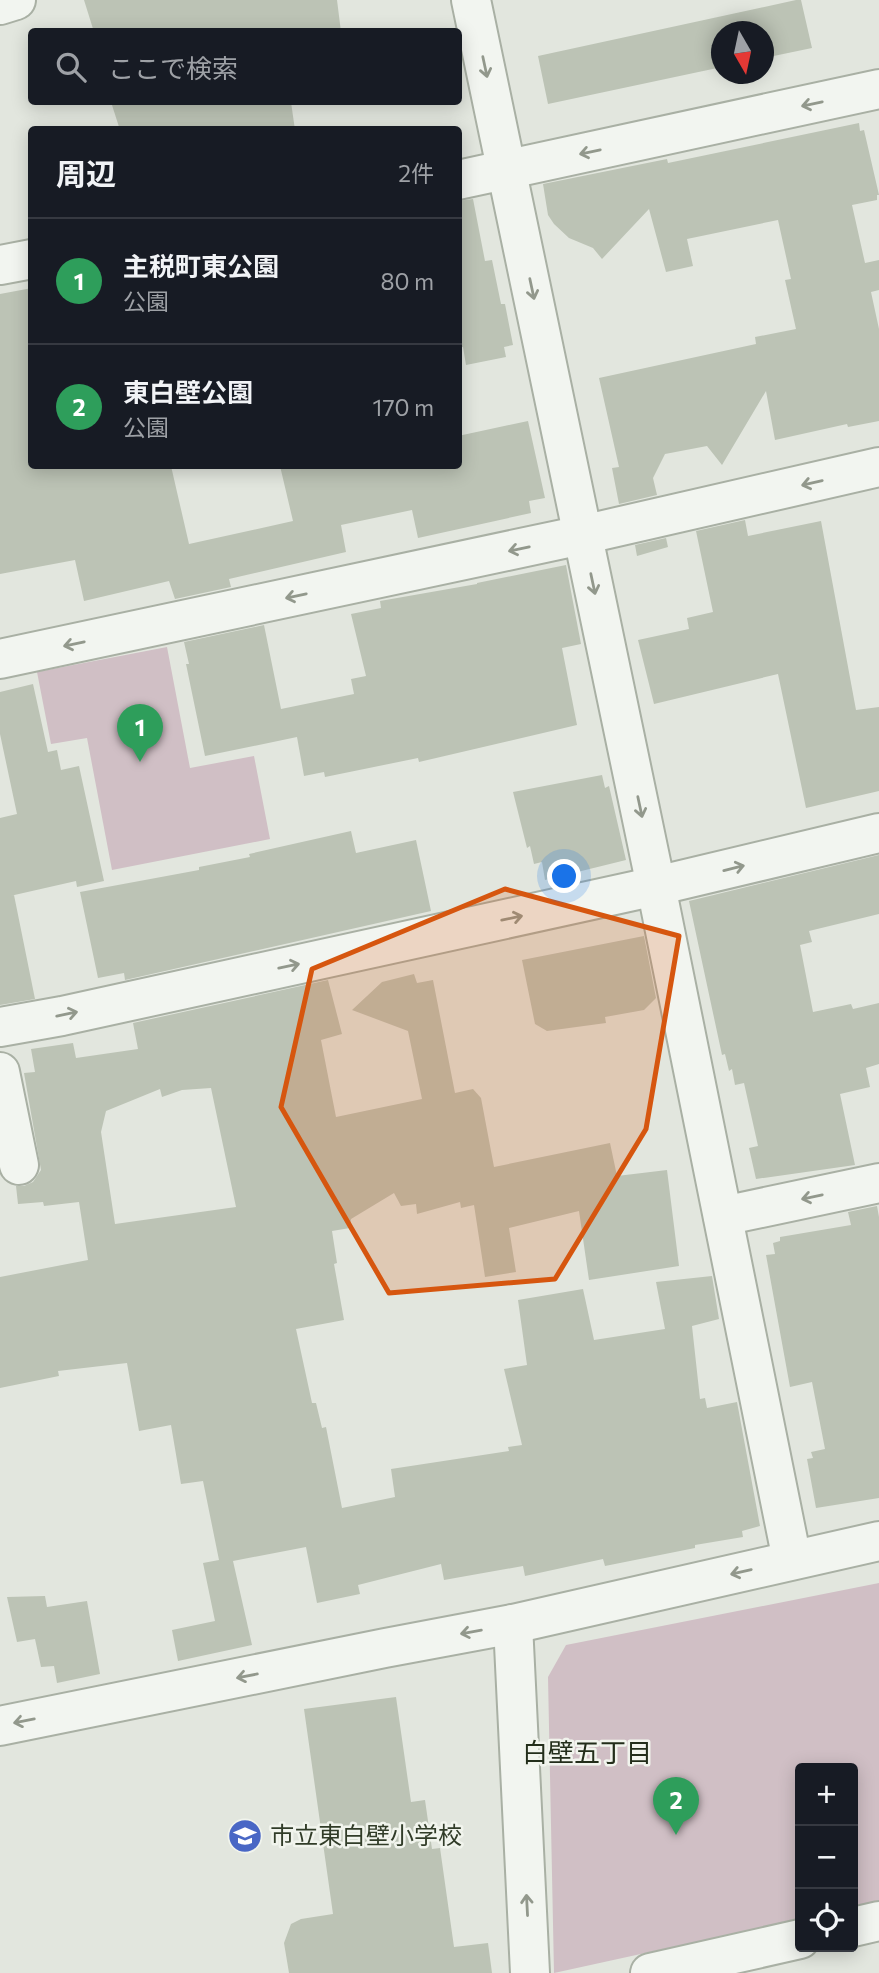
<!DOCTYPE html>
<html lang="ja">
<head>
<meta charset="utf-8">
<style>
	:root { --surface:#171b24; --page:#242831; --text:#f1f3f6; --muted:#9ea1a6; --line:#363941; --accent:#db2777 }
	body { margin:0; font-family:Commissioner,"Noto Sans JP",sans-serif; background:var(--page); color:var(--text) }
	.controls { position:absolute; right:21px; bottom:21px; display:grid; overflow:hidden; border-radius:7px; box-shadow:0 4px 18px #0003 }
	.controls button { width:63px; height:63px; display:grid; place-items:center; padding:0; border:0; border-bottom:2px solid var(--line); background:var(--surface); color:var(--text); font:35px sans-serif }
	.compass { position:absolute; left:711px; top:21px; width:63px; height:63px; border-radius:50%; background:var(--surface); box-shadow:0 4px 18px #0003; rotate:171deg }
	.you { position:absolute; left:565px; top:877px; width:24px; height:24px; margin:-18px; border:5px solid #fff; border-radius:50%; background:#1a73e8; box-shadow:0 0 0 10px #1a73e833 }
	.badge { display:grid; place-items:center; width:46px; height:46px; border-radius:50%; background:var(--accent); color:#fff; font-size:23px; font-weight:700 }
	.pin { position:absolute; translate:-50% -58px; filter:drop-shadow(0 2px 4px #0008) }
	.pin::after { content:''; position:absolute; top:37px; width:24px; height:21px; background:inherit; clip-path:polygon(0 0,100% 0,50% 100%) }
	.list { margin:0; padding:0; list-style:none }
	h2 { display:flex; justify-content:space-between; align-items:center; height:91px; margin:0; padding:0 28px; font-size:30px }
	h2 small { font-size:23px; font-weight:400; color:var(--muted) }
	.list li { display:grid; grid-template-columns:46px 1fr auto; gap:21px; align-items:center; box-sizing:border-box; height:126px; padding:0 28px; border-top:2px solid var(--line) }
	.list b { display:block; font-size:26px; white-space:nowrap }
	.list p { margin:0; font-size:23px; white-space:nowrap; color:var(--muted) }
	.list em { font-size:23px; font-style:normal; color:var(--muted) }
	.icon { flex:none; width:38px; height:38px; fill:none; stroke:currentColor; stroke-width:2; stroke-linecap:round; stroke-linejoin:round }
	.map { position:relative; flex:none; width:879px; height:1973px; overflow:hidden }
	.search { position:absolute; background:var(--surface); box-shadow:0 4px 18px #0003; left:28px; top:28px; width:434px; height:77px; display:flex; align-items:center; gap:18px; box-sizing:border-box; padding:0 24px; border-radius:7px; color:var(--muted); font-size:26px }
	.panel { position:absolute; background:var(--surface); box-shadow:0 4px 18px #0003; left:28px; top:126px; width:434px; height:343px; border-radius:7px }
	.map>svg:first-child { display:block }
	.green { fill:#d0bfc5 }
	.building { fill:#bcc3b5; fill-rule:evenodd }
	.lines { fill:none; stroke-linecap:round; stroke-linejoin:round }
	.minor-casing { stroke:#a9b0a4; stroke-width:42 }
	.minor { stroke:#f2f5f0; stroke-width:38 }
	.oneway { stroke:#92988c }
	.marked { fill:#d6560f; fill-opacity:0.2; stroke:#d6560f; stroke-width:5; stroke-linejoin:round }
	.labels { text-anchor:middle; stroke-width:5; stroke-linejoin:round; paint-order:stroke }
	.poi-label { font-size:24px; fill:#313c28; stroke:#f1f4ed; text-anchor:start }
	.neighbourhood-label { font-size:26px; fill:#222d1a; stroke:#f1f4ed }
</style>
</head>
<body>
<div class="map">
<svg width="879" height="1973" viewBox="0 0 879 1973">
	<rect width="100%" height="100%" fill="#e2e6de"/>
	<g class="green">
		<polygon points="167,647 190,768 254,756 270,839 112,870 87,738 51,744 37,672"/>
		<polygon points="879,1583 879,1901 853,1907 853,1768 800,1768 800,1919 554,1973 548,1677 566,1645"/>
	</g>
	<g class="building">
		<polygon points="84,0 337,0 341,32 94,32"/>
		<polygon points="796,0 801,0 812,48 764,58 764,32 722,32 722,67 548,104 538,56"/>
		<polygon points="111,102 291,102 295,130 120,130"/>
		<polygon points="859,123 860,131 864,130 879,195 877,195 877,200 852,205 865,263 879,260 879,290 871,292 879,329 879,421 848,427 847,424 775,440 766,391 722,465 707,446 665,454 653,478 657,495 619,504 612,468 619,467 599,378 756,344 755,337 796,329 785,280 791,279 778,220 687,239 693,266 666,272 649,209 602,259 593,248 569,238 554,224 548,215 543,184 667,159 668,163"/>
		<polygon points="473,199 485,261 492,260 501,304 505,304 513,345 504,347 506,357 466,365 463,347 458,348 458,201"/>
		<polygon points="32,288 32,466 171,466 189,544 293,521 280,466 458,466 458,436 528,421 545,498 529,501 531,513 418,538 412,510 341,525 346,552 229,579 231,587 175,599 169,581 84,601 75,560 0,574 0,294"/>
		<polygon points="745,520 748,536 821,521 856,710 879,707 879,791 806,808 778,674 654,704 638,640 689,629 687,618 713,612 696,531"/>
		<polygon points="666,538 668,547 637,556 635,545"/>
		<polygon points="566,565 581,644 562,648 577,725 419,762 418,758 325,777 324,772 304,776 297,737 205,756 186,664 189,664 184,642 264,625 281,709 354,694 351,679 366,676 351,614 381,608 380,601 477,584 477,583"/>
		<polygon points="33,684 48,752 57,750 61,770 79,766 104,881 77,887 76,881 10,896 14,895 35,999 0,1005 0,818 17,814 0,734 0,692"/>
		<polygon points="602,775 605,788 609,786 626,860 545,880 542,862 534,864 530,846 527,848 513,792"/>
		<polygon points="351,831 356,853 416,840 431,911 125,980 124,973 98,978 80,892 199,870 199,867 250,857 249,854"/>
		<polygon points="879,855 879,914 809,931 812,942 800,945 813,1012 851,1004 853,1009 879,1003 879,1064 866,1068 870,1087 840,1094 855,1165 756,1179 749,1148 758,1146 744,1083 735,1085 732,1069 729,1071 725,1054 722,1055 689,901"/>
		<polygon points="644,936 656,998 644,1010 605,1017 606,1023 547,1031 535,1024 522,960"/>
		<path d="M414,974l3,9 16,-3 22,113 18,-4 8,9 13,69 116,-24 7,33 50,-6 12,96 -90,14 -10,-69 -70,17 7,44 -31,5 -11,-72 -13,3 -1,-6 -43,12 -1,-10 -15,2 -7,-13 -43,26 -1,9 -18,3 5,32 -3,1 10,56 -48,9 16,74h4l6,25 4,-1 16,81 53,-11 -4,-28 118,-18 -1,-4 14,-2 -18,-76 23,-4 -9,-65 65,-11 11,51 71,-11 -9,-47 56,-6 7,43 -27,7 8,73 5,-1 2,10 30,-6 23,124 -18,5 1,6 -48,8v3l-90,18 -2,-7 -78,17 -2,-10 -79,14 -3,-16 -83,21 2,9 -43,9 -11,-56 -73,14 19,84 -74,16 -6,-31 43,-9 -12,-58 16,-3 -16,-79 -22,3 -10,-59 -32,6 -12,-68 -69,8 1,5 -59,12v-111l88,-17 -9,-58 -35,4 -1,-4 -25,2 -2,-18h8l9,-4 8,-12 -17,-97 11,-1 -4,-23 42,-6 3,15 62,-9 -5,-26 195,-43 14,54 -21,6 15,77 86,-18 -14,-68 -56,-21 30,-28zM211,1088l25,119 -121,17 -14,-92 5,-21 54,-22 2,8 20,-7z"/>
		<polygon points="877,1206 879,1217 879,1498 816,1508 807,1459 813,1458 811,1452 825,1449 812,1382 790,1387 766,1255 775,1254 773,1243 780,1241 780,1237 851,1225 848,1212"/>
		<polygon points="45,1596 47,1607 87,1601 100,1674 57,1683 54,1666 41,1667 35,1639 17,1642 7,1597"/>
		<polygon points="396,1697 411,1802 425,1800 432,1849 440,1848 454,1947 488,1943 492,1973 289,1973 284,1943 291,1924 301,1919 333,1914 304,1709"/>
	</g>
	<g class="lines">
		<g class="minor-casing">
			<g id="minor">
				<polyline points="471,0 656,886 792,1560"/>
				<polyline points="0,5 16,0"/>
				<polyline points="458,180 879,89"/>
				<polyline points="0,265 32,259"/>
				<polyline points="0,659 582,535 879,467"/>
				<polyline points="0,1027 62,1016 656,886 879,833"/>
				<polyline points="0,1072 19,1165"/>
				<polyline points="723,1216 879,1183"/>
				<polyline points="513,1624 530,1973"/>
				<polyline points="0,1726 385,1648 513,1624 879,1541"/>
				<polyline points="853,1927 879,1921"/>
				<polyline points="650,1973 800,1939"/>
			</g>
		</g>
		<use href="#minor" class="minor"/>
	</g>
	<defs><path id="oneway-shaft" d="M-6 0H5M1.5-3L5.5 0L1.5 3" fill="none" stroke-width="1.6" stroke-linecap="round" stroke-linejoin="round" transform="scale(1.75)"/></defs>
	<g class="oneway">
		<use href="#oneway-shaft" transform="translate(485 67) rotate(78)"/>
		<use href="#oneway-shaft" transform="translate(812 104) rotate(168)"/>
		<use href="#oneway-shaft" transform="translate(590 152) rotate(168)"/>
		<use href="#oneway-shaft" transform="translate(532 289) rotate(78)"/>
		<use href="#oneway-shaft" transform="translate(812 483) rotate(167)"/>
		<use href="#oneway-shaft" transform="translate(519 549) rotate(168)"/>
		<use href="#oneway-shaft" transform="translate(593 584) rotate(78)"/>
		<use href="#oneway-shaft" transform="translate(296 596) rotate(168)"/>
		<use href="#oneway-shaft" transform="translate(74 644) rotate(168)"/>
		<use href="#oneway-shaft" transform="translate(640 807) rotate(78)"/>
		<use href="#oneway-shaft" transform="translate(734 868) rotate(-14)"/>
		<use href="#oneway-shaft" transform="translate(512 918) rotate(-12)"/>
		<use href="#oneway-shaft" transform="translate(289 966) rotate(-12)"/>
		<use href="#oneway-shaft" transform="translate(67 1014) rotate(-12)"/>
		<use href="#oneway-shaft" transform="translate(812 1197) rotate(168)"/>
		<use href="#oneway-shaft" transform="translate(741 1572) rotate(167)"/>
		<use href="#oneway-shaft" transform="translate(471 1632) rotate(170)"/>
		<use href="#oneway-shaft" transform="translate(247 1676) rotate(169)"/>
		<use href="#oneway-shaft" transform="translate(24 1721) rotate(169)"/>
		<use href="#oneway-shaft" transform="translate(527 1905) rotate(-93)"/>
	</g>
	<path class="marked" d="M505,889l174,47 -33,193 -91,150 -166,14 -108,-186 31,-138z"/>
	<defs>
		<g id="school-disc" transform="scale(1.75)"><circle r="9.5" fill="#4967c5" stroke="#f1f4ed"/><path d="M0-5L7-2L0 1L-7-2ZM-4 1L0 2.5L4 1V4Q0 6-4 4Z" fill="#fff"/></g>
	</defs>
	<g fill-rule="evenodd">
		<use href="#school-disc" x="245" y="1836"/>
	</g>
	<g class="labels">
		<g class="poi-label">
			<text x="270" y="1844">市立東白壁小学校</text>
		</g>
		<g class="neighbourhood-label">
			<text x="587" y="1762">白壁五丁目</text>
		</g>
	</g>
</svg>
<div class="controls">
<button>+</button>
<button>−</button>
<button><svg class="icon" aria-label="locate" viewBox="0 0 24 24"><circle cx="12" cy="12" r="6"/><path d="M12 2v4M12 18v4M2 12h4M18 12h4"/></svg></button>
</div>
<svg class="compass" viewBox="-18 -18 36 36"><path d="M0-13l5 13h-10z" fill="#e53935"/><path d="M0 13l5-13h-10z" fill="#9ea1a6"/></svg>
<div class="you"></div>
<div class="pin badge" style="left:140px;top:762px;background:#2e9e5b">1</div>
<div class="pin badge" style="left:676px;top:1835px;background:#2e9e5b">2</div>
<div class="search"><svg class="icon" aria-label="search" viewBox="0 0 24 24"><circle cx="10" cy="10" r="6"/><path d="M15 15l6 6"/></svg>ここで検索</div>
<section class="panel">
<h2>周辺<small>2件</small></h2>
<ul class="list">
<li><span class="badge" style="background:#2e9e5b">1</span><div><b>主税町東公園</b><p>公園</p></div><em>80 m</em></li>
<li><span class="badge" style="background:#2e9e5b">2</span><div><b>東白壁公園</b><p>公園</p></div><em>170 m</em></li>
</ul>
</section>
</div>
</body>
</html>
